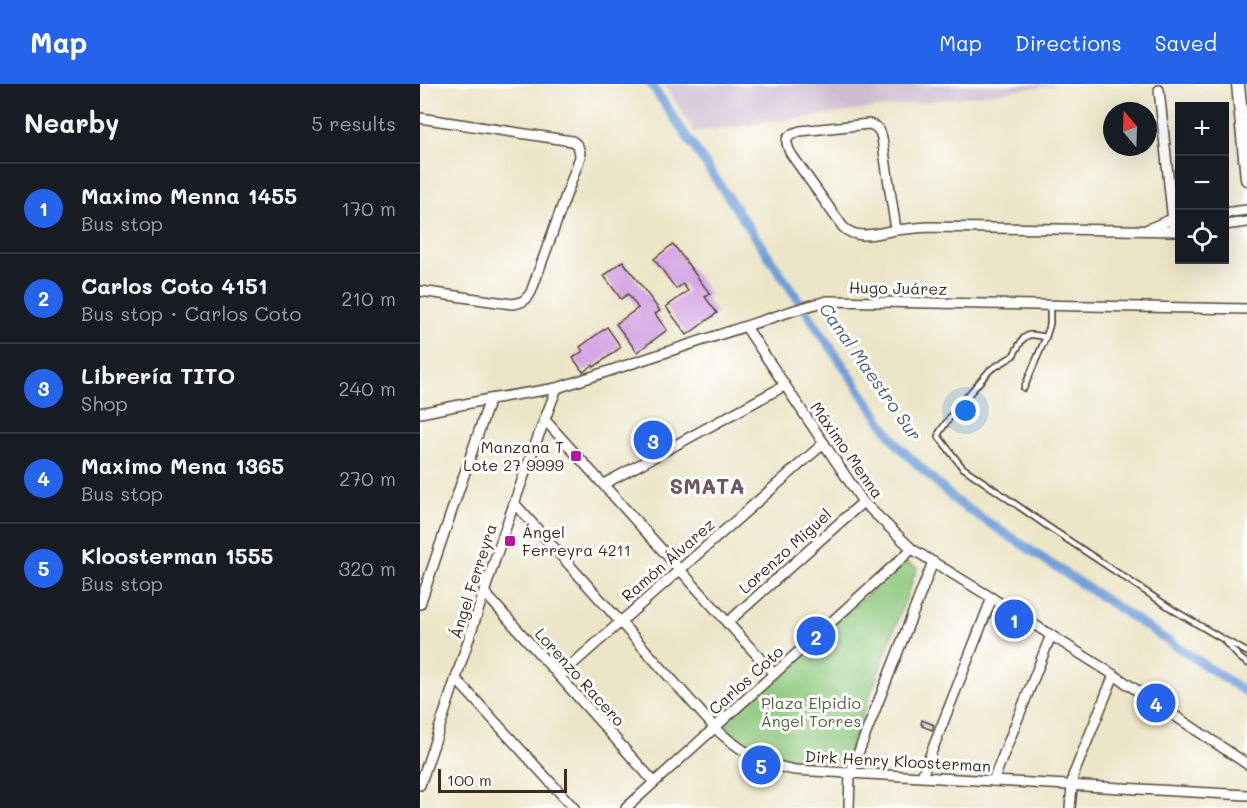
<!DOCTYPE html>
<html lang="en">
<head>
<meta charset="utf-8">
<style>
	:root { --surface:#171b24; --page:#20242c; --text:#f1f3f6; --muted:#9ea1a6; --line:#363941; --accent:#2563eb }
	body { margin:0; font-family:Mali,sans-serif; background:var(--page); color:var(--text) }
	.controls { position:absolute; right:18px; top:18px; display:grid; overflow:hidden; border-radius:0px; box-shadow:0 6px 24px #0002 }
	.controls button { width:54px; height:54px; display:grid; place-items:center; padding:0; border:0; border-bottom:2px solid var(--line); background:var(--surface); color:var(--text); font:30px sans-serif }
	.compass { position:absolute; left:683px; top:18px; width:54px; height:54px; border-radius:50%; background:var(--surface); box-shadow:0 6px 24px #0002; rotate:341deg }
	.scale { position:absolute; left:18px; bottom:15px; width:129px; box-sizing:border-box; padding-left:6px; border:3px solid #3b2a1e; border-top:0; font-size:16px; line-height:21px; white-space:nowrap; color:#3b2a1e; -webkit-text-stroke:4px #fff; paint-order:stroke }
	.you { position:absolute; left:546px; top:327px; width:21px; height:21px; margin:-15px; border:4px solid #fff; border-radius:50%; background:#1a73e8; box-shadow:0 0 0 9px #1a73e833 }
	.badge { display:grid; place-items:center; width:39px; height:39px; border-radius:50%; background:var(--accent); color:#fff; font-size:20px; font-weight:700 }
	.pin { position:absolute; translate:-50% -50%; border:3px solid #fff; box-shadow:0 2px 6px #0006 }
	.list { margin:0; padding:0; list-style:none }
	h2 { display:flex; justify-content:space-between; align-items:center; height:78px; margin:0; padding:0 24px; font-size:26px }
	h2 small { font-size:20px; font-weight:400; color:var(--muted) }
	.list li { display:grid; grid-template-columns:39px 1fr auto; gap:18px; align-items:center; box-sizing:border-box; height:90px; padding:0 24px; border-top:2px solid var(--line) }
	.list b { display:block; font-size:22px; white-space:nowrap }
	.list p { margin:0; font-size:20px; white-space:nowrap; color:var(--muted) }
	.list em { font-size:20px; font-style:normal; color:var(--muted) }
	.icon { flex:none; width:33px; height:33px; fill:none; stroke:currentColor; stroke-width:2; stroke-linecap:round; stroke-linejoin:round }
	.map { position:relative; flex:none; width:827px; height:724px; overflow:hidden }
	header { display:flex; align-items:center; gap:36px; box-sizing:border-box; height:84px; padding:0 30px; background:var(--accent); color:#fff }
	header strong { font-size:28px }
	nav { display:flex; gap:33px; margin-inline-start:auto; font-size:21px }
	main { display:flex }
	aside { flex:1; background:var(--surface) }
	.map>svg:first-child { display:block }
	.industrial { fill:#cfbdcf }
	.green { fill:#8dc87d; stroke:#64794e; stroke-width:1.5 }
	.lines { fill:none; stroke-linecap:round; stroke-linejoin:round }
	.canal { stroke:#6f9ed8; stroke-width:9 }
	.building { fill:#d5a5e4 }
	.service-casing { stroke:#564637; stroke-width:8 }
	.minor-casing { stroke:#564637; stroke-width:12 }
	.tertiary-casing { stroke:#564637; stroke-width:15 }
	.service { stroke:#fff; stroke-width:4.5 }
	.minor { stroke:#fff; stroke-width:9 }
	.tertiary { stroke:#fff; stroke-width:12 }
	.poi-dot { fill:#b5179e; stroke:#fff; stroke-width:2 }
	.labels { text-anchor:middle; stroke-width:6; stroke-linejoin:round; paint-order:stroke }
	.street-label { font-size:16px; fill:#3b2a1e; stroke:#fff }
	.poi-label { font-size:16px; fill:#3b2a1e; stroke:#fff; text-anchor:end }
	.park-label { font-size:16px; fill:#58613f; stroke:#fff }
	.water-label { font-size:18px; font-style:italic; fill:#525e72; stroke:#fff }
	.district-label { font-size:22px; font-weight:bold; fill:#715563; stroke:#fff }
</style>
</head>
<body>
<header>
<strong>Map</strong>
<nav><a>Map</a><a>Directions</a><a>Saved</a></nav>
</header>
<main>
<aside>
<h2>Nearby<small>5 results</small></h2>
<ul class="list">
<li><span class="badge">1</span><div><b>Maximo Menna 1455</b><p>Bus stop</p></div><em>170 m</em></li>
<li><span class="badge">2</span><div><b>Carlos Coto 4151</b><p>Bus stop · Carlos Coto</p></div><em>210 m</em></li>
<li><span class="badge">3</span><div><b>Librería TITO</b><p>Shop</p></div><em>240 m</em></li>
<li><span class="badge">4</span><div><b>Maximo Mena 1365</b><p>Bus stop</p></div><em>270 m</em></li>
<li><span class="badge">5</span><div><b>Kloosterman 1555</b><p>Bus stop</p></div><em>320 m</em></li>
</ul>
</aside>
<div class="map">
<svg width="827" height="724" viewBox="0 0 827 724">
	<rect width="100%" height="100%" fill="#fff"/>
	<filter id="ink" filterUnits="userSpaceOnUse"><feTurbulence type="fractalNoise" baseFrequency=".0167" numOctaves="2"/><feDisplacementMap in="SourceGraphic" scale="12" xChannelSelector="R" yChannelSelector="G"/><feConvolveMatrix kernelMatrix="1 2 1 2 8 2 1 2 1" color-interpolation-filters="sRGB"/></filter>
	<filter id="wash" filterUnits="userSpaceOnUse"><feTurbulence type="fractalNoise" baseFrequency=".008" numOctaves="4" result="noise"/><feDisplacementMap in="SourceGraphic" scale="24" xChannelSelector="R" yChannelSelector="G"/><feGaussianBlur stdDeviation="1.35" result="paint"/><feColorMatrix in="noise" values="0 0 0 0 0 0 0 0 0 0 0 0 0 0 0 0 0 1.4 0 .05"/><feComposite in="paint" operator="in"/></filter>
	<g filter="url(#wash)">
		<rect width="100%" height="100%" fill="#ece5c7"/>
		<polygon class="industrial" points="244,0 643,0 274,48"/>
		<polygon class="green" points="484,478 497,484 424,681 366,674 327,663 302,640"/>
		<g class="lines">
			<polyline class="canal" points="231,0 478,362 536,417 827,609"/>
		</g>
		<g id="blocks">
			<g class="building">
				<polygon points="253,160 290,210 285,213 297,229 267,251 246,223 268,207 263,200 256,205 234,175"/>
				<polygon points="203,177 240,227 235,230 247,246 217,268 196,240 218,224 208,210 201,215 184,192"/>
				<polygon points="187,243 201,263 174,283 173,281 163,288 153,274 163,267 160,263"/>
				<polygon points="502,636 514,641 512,646 502,642 503,641 501,640"/>
			</g>
		</g>
	</g>
	<g filter="url(#ink)">
		<use href="#blocks" fill-opacity="0" stroke="#564637" stroke-width="1.5"/>
		<g class="lines">
			<g class="service-casing">
				<g id="service">
					<polyline points="626,253 614,251 609,251 604,254 601,258 593,272 570,286 535,326 519,349 519,353 542,383 627,442 755,527 801,554 827,568"/>
					<polyline points="604,304 626,253 630,240 630,221"/>
					<polyline points="805,558 820,574 827,579"/>
				</g>
			</g>
			<g class="minor-casing">
				<g id="minor">
					<polyline points="739,6 754,147"/>
					<path d="M0,34l152,23c7,4 8,9 8,16l-49,135c-5,9 -10,11 -19,12l-92,-13"/>
					<polyline points="804,129 827,126"/>
					<polyline points="804,141 827,138"/>
					<polyline points="728,145 752,135 760,134"/>
					<path d="M476,146c-18,3 -39,11 -53,-3l-52,-73c-7,-14 -6,-18 9,-23l69,-7c8,2 11,6 13,14l14,92 31,-3 253,4"/>
					<polyline points="326,243 443,418 492,465 572,514 694,591 827,680"/>
					<polyline points="0,329 70,315 137,304 378,225 407,217 827,225"/>
					<polyline points="125,336 354,590"/>
					<polyline points="184,400 364,302"/>
					<path d="M95,420l200,224c23,22 49,37 80,42l452,25"/>
					<polyline points="64,508 234,698"/>
					<polyline points="0,520 70,315"/>
					<polyline points="307,539 443,418"/>
					<polyline points="139,592 404,359"/>
					<polyline points="36,595 154,724"/>
					<polyline points="502,692 572,514"/>
					<polyline points="573,697 631,551"/>
					<path d="M0,701c46,-132 85,-267 137,-397"/>
					<polyline points="206,724 492,465"/>
					<polyline points="429,724 430,690 513,478"/>
					<polyline points="650,724 653,692 694,591"/>
				</g>
			</g>
			<g class="tertiary-casing">
				<polyline id="tertiary" points="818,0 827,95"/>
			</g>
			<use href="#service" class="service"/>
			<use href="#minor" class="minor"/>
			<use href="#tertiary" class="tertiary"/>
		</g>
	</g>
	<g class="poi-dot">
		<rect x="150" y="366" width="12" height="12" rx="3"/>
		<rect x="84" y="451" width="12" height="12" rx="3"/>
	</g>
	<g class="labels">
		<g class="street-label">
			<text transform="translate(478 204) rotate(1)" y="6">Hugo Juárez</text>
			<text transform="translate(427 366) rotate(55)" y="6">Máximo Menna</text>
			<text transform="translate(365 467) rotate(-42)" y="6">Lorenzo Miguel</text>
			<text transform="translate(248 476) rotate(-41)" y="6">Ramón Álvarez</text>
			<text transform="translate(53 497) rotate(-72)" y="6">Ángel Ferreyra</text>
			<text transform="translate(160 593) rotate(48)" y="6">Lorenzo Racero</text>
			<text transform="translate(326 596) rotate(-42)" y="6">Carlos Coto</text>
			<text transform="translate(478 677) rotate(3)" y="6">Dirk Henry Kloosterman</text>
		</g>
		<g class="poi-label">
			<text x="144" y="369">Manzana T<tspan x="144" dy="18">Lote 27 9999</tspan></text>
			<text x="102" y="454" text-anchor="start">Ángel<tspan x="102" dy="18">Ferreyra 4211</tspan></text>
		</g>
		<g class="park-label">
			<text x="391" y="625">Plaza Elpidio<tspan x="391" dy="18">Ángel Torres</tspan></text>
		</g>
		<g class="water-label">
			<text transform="translate(450 288) rotate(55)" y="6">Canal Maestro Sur</text>
		</g>
		<g class="district-label">
			<text x="287" y="410">SMATA</text>
		</g>
	</g>
</svg>
<div class="controls">
<button>+</button>
<button>−</button>
<button><svg class="icon" aria-label="locate" viewBox="0 0 24 24"><circle cx="12" cy="12" r="6"/><path d="M12 2v4M12 18v4M2 12h4M18 12h4"/></svg></button>
</div>
<svg class="compass" viewBox="-18 -18 36 36"><path d="M0-13l5 13h-10z" fill="#e53935"/><path d="M0 13l5-13h-10z" fill="#9ea1a6"/></svg>
<div class="scale">100 m</div>
<div class="you"></div>
<div class="pin badge" style="left:594px;top:535px">1</div>
<div class="pin badge" style="left:396px;top:552px">2</div>
<div class="pin badge" style="left:233px;top:356px">3</div>
<div class="pin badge" style="left:736px;top:619px">4</div>
<div class="pin badge" style="left:341px;top:681px">5</div>
</div>
</main>
</body>
</html>
